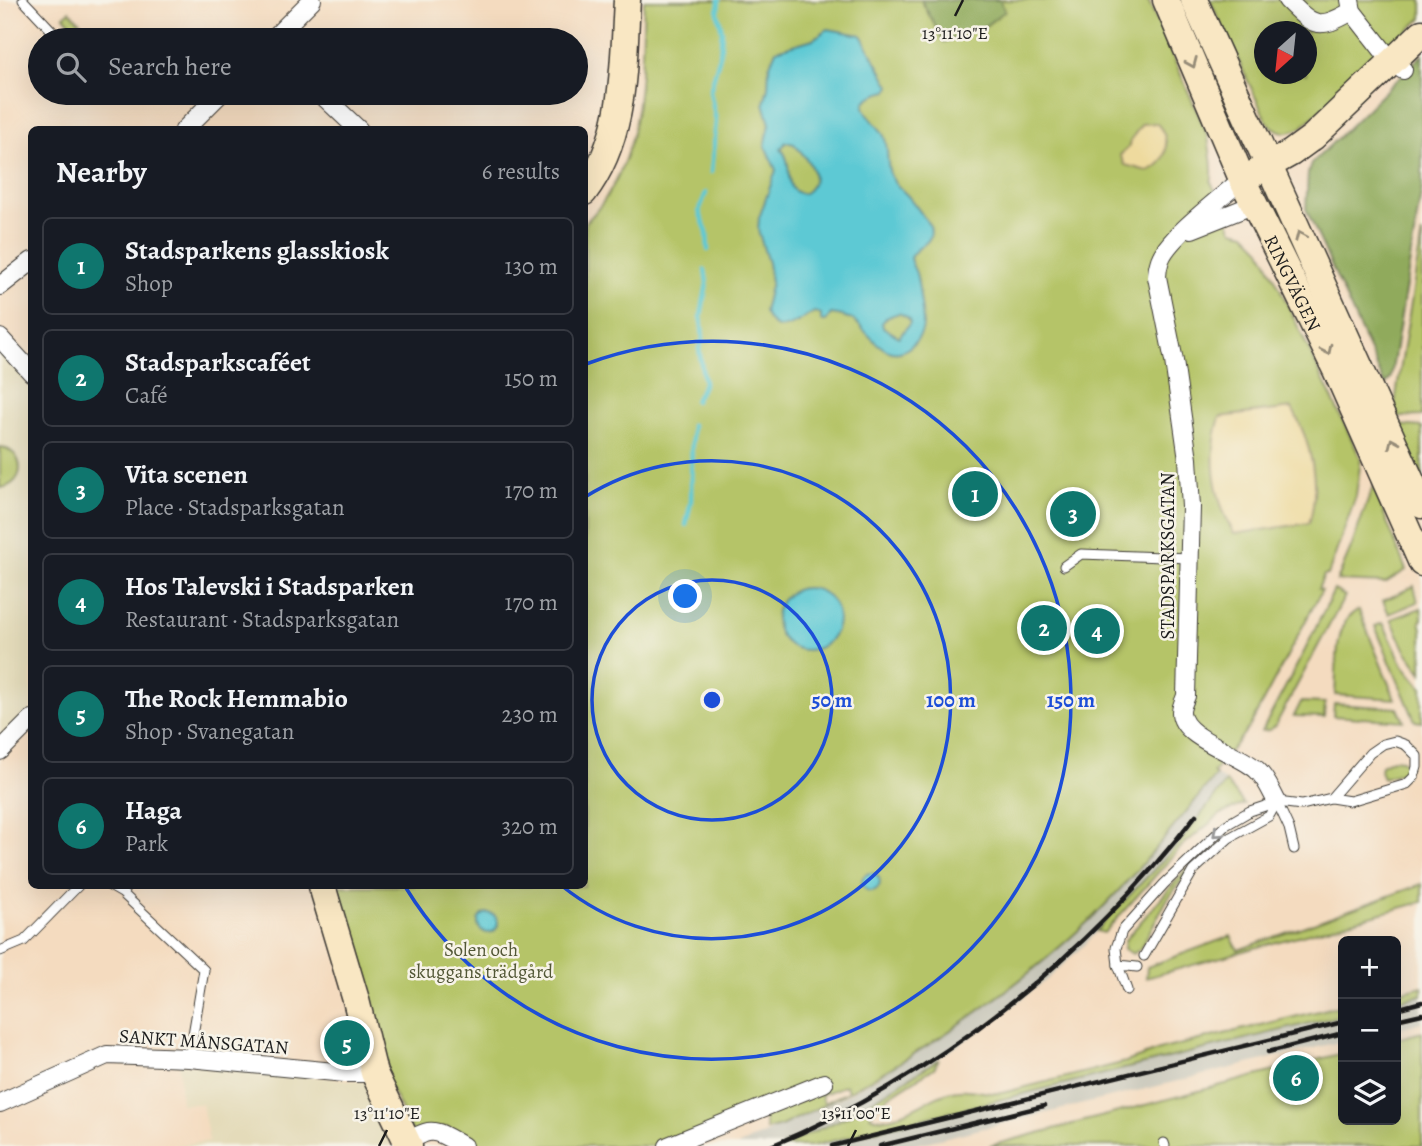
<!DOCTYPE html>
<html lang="en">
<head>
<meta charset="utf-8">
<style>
	:root { --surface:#171b24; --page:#242831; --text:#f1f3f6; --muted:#9ea1a6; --line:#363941; --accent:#0f766e }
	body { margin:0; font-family:Alegreya,serif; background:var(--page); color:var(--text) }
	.controls { position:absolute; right:21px; bottom:21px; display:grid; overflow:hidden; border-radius:10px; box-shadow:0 7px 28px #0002 }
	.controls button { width:63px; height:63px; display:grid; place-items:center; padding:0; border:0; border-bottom:2px solid var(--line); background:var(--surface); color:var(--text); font:35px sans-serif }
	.compass { position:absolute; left:1254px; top:21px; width:63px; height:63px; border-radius:50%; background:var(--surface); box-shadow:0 7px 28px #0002; rotate:207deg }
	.you { position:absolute; left:686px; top:597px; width:24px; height:24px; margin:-18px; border:5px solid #fff; border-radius:50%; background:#1a73e8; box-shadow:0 0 0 10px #1a73e833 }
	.badge { display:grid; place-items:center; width:46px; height:46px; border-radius:50%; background:var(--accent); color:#fff; font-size:23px; font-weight:700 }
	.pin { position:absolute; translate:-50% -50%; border:4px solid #fff; box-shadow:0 2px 7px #0006 }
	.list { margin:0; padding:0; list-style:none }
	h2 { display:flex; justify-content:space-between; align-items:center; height:91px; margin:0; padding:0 28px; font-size:30px }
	h2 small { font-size:23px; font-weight:400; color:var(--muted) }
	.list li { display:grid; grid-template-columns:46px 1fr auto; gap:21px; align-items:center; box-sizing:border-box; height:98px; margin:0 14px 14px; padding:0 14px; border:2px solid var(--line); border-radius:10px }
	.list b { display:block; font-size:26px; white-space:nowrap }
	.list p { margin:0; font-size:23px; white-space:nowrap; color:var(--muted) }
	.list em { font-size:23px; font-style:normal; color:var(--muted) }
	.icon { flex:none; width:38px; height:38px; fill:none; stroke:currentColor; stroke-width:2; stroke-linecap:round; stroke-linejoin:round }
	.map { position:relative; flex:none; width:1422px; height:1146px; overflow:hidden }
	.search { position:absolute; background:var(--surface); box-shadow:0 7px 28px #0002; left:28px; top:28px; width:560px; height:77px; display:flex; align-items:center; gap:18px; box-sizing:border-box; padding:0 24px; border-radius:38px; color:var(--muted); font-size:26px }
	.panel { position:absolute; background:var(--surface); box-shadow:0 7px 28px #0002; left:28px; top:126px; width:560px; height:763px; border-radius:10px }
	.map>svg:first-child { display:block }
	.built { fill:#e4dbba }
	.industrial { fill:#c6c5b8 }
	.green { fill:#b5c467; stroke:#687042; stroke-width:2; fill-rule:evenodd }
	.forest { fill:#90aa5c; stroke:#56633c; stroke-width:2 }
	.sand { fill:#eeda9e; stroke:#857b5d; stroke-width:2 }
	.water { fill:#5dc9d4; stroke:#3c7278; stroke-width:2; fill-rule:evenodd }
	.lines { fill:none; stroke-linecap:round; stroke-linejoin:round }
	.stream { stroke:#5dc9d4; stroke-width:4.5 }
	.lane-casing { stroke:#3c3934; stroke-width:11 }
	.street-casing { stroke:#3c3934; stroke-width:20 }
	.secondary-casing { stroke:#3c3934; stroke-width:29 }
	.lane { stroke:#fff; stroke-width:9 }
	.street { stroke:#fff; stroke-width:18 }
	.secondary { stroke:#f9e7c3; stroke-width:26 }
	.rail { stroke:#1c1c1c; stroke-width:4.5 }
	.oneway { stroke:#968c78 }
	.oneway2 { stroke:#999 }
	.ticks { fill:none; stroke:#1c1c1c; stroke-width:2.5 }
	.ring { fill:none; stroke:#1d4ed8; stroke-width:3.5 }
	.labels { text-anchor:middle; stroke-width:5; stroke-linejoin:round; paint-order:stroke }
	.street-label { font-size:19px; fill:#1c1c1c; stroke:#f7f3e8 }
	.park-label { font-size:19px; fill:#525736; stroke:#f7f3e8 }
	.ticks-label { font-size:18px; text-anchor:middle; fill:#1c1c1c; stroke:#f7f3e8; stroke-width:5; stroke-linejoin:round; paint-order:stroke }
	.centre { fill:#1d4ed8; stroke:#f7f3e8; stroke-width:3.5 }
	.ring-label { font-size:21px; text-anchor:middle; font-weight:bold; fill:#1d4ed8; stroke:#f7f3e8; stroke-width:5; stroke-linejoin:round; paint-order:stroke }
</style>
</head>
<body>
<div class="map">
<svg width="1422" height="1146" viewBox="0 0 1422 1146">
	<rect width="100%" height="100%" fill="#f7f3e8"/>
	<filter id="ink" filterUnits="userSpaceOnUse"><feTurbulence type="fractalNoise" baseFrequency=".0143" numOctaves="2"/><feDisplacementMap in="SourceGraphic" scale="14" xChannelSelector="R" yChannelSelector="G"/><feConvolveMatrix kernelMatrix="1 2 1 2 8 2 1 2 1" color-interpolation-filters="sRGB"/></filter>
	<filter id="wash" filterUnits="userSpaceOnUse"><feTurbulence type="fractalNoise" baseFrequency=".00686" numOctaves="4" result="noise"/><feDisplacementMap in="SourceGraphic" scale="28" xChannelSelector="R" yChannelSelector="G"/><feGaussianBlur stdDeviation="1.57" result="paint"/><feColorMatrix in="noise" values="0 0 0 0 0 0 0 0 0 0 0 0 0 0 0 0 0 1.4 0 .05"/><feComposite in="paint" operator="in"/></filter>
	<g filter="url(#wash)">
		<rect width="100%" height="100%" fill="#f4dbbf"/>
		<g class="built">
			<polygon points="0,350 32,385 31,713 0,746"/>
			<polygon points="179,1063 371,1082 379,1091 390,1146 170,1146 209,1141 202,1104 181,1104"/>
		</g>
		<g class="industrial">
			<polygon points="1216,775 1226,782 1199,820 1146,880 1082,947 1049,978 982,1030 848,1116 782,1146 737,1146 843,1097 873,1080 982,1009 1026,974 1094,915 1171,830"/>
			<polygon points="1422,995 1422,1022 1396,1029 1396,1001"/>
			<polygon points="1343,1015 1343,1041 910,1146 812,1146"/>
		</g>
		<g class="green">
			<path d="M644,0h504l60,136c1,13 7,35 3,46l22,48 12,3 16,16 100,210 -5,37 -28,79h-4l-6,14 4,1 -72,136 -37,47 3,2 -8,10c-37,45 -74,92 -115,132 -92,87 -198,155 -312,209l-15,4 -2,-13 -106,29h-182l-29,-19 -34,6 -27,-54 -55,-193h253l1,-663c59,-57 56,-147 59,-223zM846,1085l2,7 -24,11 -3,-8z"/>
			<path d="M1210,0h212v18l-120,109c-15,9 -23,6 -35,-5zM1264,32h42v42h-42z"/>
			<polygon points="70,11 88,31 82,37 64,16"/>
			<polygon points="1422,233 1422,416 1399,417 1394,409"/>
			<polygon points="1397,425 1422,427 1422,481"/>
			<path d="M0,447c26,4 27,38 0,41z"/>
			<polygon points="1373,486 1406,570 1385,583 1337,581 1351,548"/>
			<polygon points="1414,586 1418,602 1389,614 1383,601"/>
			<polygon points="1334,590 1345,596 1275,726 1269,730 1262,731 1305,650"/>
			<polygon points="1421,608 1422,619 1420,621 1422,630 1422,673 1405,649 1391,619"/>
			<path d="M1359,610l36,89 -60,-4c2,-23 -2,-77 24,-85z"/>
			<polygon points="1383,623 1403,665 1422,688 1422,722 1415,721 1375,626"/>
			<polygon points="1301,702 1325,703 1324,717 1294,716"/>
			<polygon points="1334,704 1398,708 1404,721 1333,716"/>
			<polygon points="1392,759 1402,760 1406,764 1404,772 1383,778 1380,771 1381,765"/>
			<polygon points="1226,782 1244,804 1221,814 1182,846 1104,933 1096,931 1179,843"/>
			<polygon points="1187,868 1189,871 1167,900 1140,949 1133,954 1124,949 1125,940"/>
			<polygon points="1422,884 1422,902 1146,978 1147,967 1231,936 1238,950"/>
			<polygon points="1422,986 1422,995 1396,1001 1396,993"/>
			<path d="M1343,1005v10l-531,131h-30l66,-30 91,-57 -5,9c-15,10 -58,33 -64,48 26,12 60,-24 88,-26 15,-2 29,5 44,3l124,-31 36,-13z"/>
			<polygon points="1422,1032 1422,1146 989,1146 1343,1053 1343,1120 1396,1120 1396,1039"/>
		</g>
		<g class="forest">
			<polygon points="921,0 1000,0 1005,11 985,26 944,42"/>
			<polygon points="1422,55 1422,187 1391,377 1385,385 1306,209 1308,173 1311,164"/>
		</g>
		<g class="sand">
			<path d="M1156,123c16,14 13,42 -9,48l-22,-6 -5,-10 8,-7 4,-10 10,-14z"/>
			<path d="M1292,408c19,34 29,77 17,115l-75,11c-20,-37 -27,-75 -14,-117z"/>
		</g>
		<g class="water">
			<path d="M828,29l33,6 29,51 -2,5c-47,11 -12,27 -4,45 5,13 2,26 6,38 3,9 11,15 17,21 9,10 16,21 23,31 5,20 -14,18 -20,32 1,7 4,9 6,15 2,7 7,43 7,50 0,7 -3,14 -8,19 -24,27 -43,-5 -58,-19 -7,-6 -17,-8 -26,-9l-5,7h-5v-7l-6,-2c-17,7 -37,31 -51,0l7,-30 -3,-19 -10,-33 1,-12 17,-48 -11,-24 5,-22 -6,-21 4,-16 1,-20 7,-17 37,-11zM786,142l8,2c13,14 32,36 9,50 -23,-3 -7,-29 -22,-45zM899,313l9,5 2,5 -11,14 -16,-10 -1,-4 5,-6z"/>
			<circle cx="807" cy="619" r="31"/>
			<circle cx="871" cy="882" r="9"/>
			<circle cx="488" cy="923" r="10"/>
		</g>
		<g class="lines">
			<g class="stream">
				<polyline points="711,172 716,121 710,91 720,55 722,31 718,13 719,0"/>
				<polyline points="706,193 699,211 707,232 708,250"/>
				<polyline points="695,401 704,383 699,348 703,338 701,316 707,283 705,270"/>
				<polyline points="686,525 691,501 692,425"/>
			</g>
		</g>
	</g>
	<g filter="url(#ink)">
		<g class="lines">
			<g class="lane-casing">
				<g id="lane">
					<polyline points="23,0 57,36"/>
					<polyline points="1064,566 1081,554 1190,558"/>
					<polyline points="1277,802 1289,828 1294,849"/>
					<polyline points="110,886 122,893 204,970 189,1058"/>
					<polyline points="0,951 24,941 78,886"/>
					<polyline points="1144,956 1193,871 1229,838 1269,816 1277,802"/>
					<polyline points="1118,965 1137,967"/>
					<polyline points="1127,990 1118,965 1116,948 1122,931 1164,884 1226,825 1250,811 1277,802 1302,805 1331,798 1350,801 1407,784 1414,777 1417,767 1417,756 1406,745 1395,741 1383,744 1370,753 1331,798"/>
					<polyline points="1164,1143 1165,1146"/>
				</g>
			</g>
			<g class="street-casing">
				<g id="street">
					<path d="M1287,0c26,26 31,31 65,11"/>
					<polyline points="1350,0 1352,11 1392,62 1403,70"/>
					<polyline points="272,40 312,0"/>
					<polyline points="320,93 359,130"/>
					<polyline points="184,130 221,93"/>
					<path d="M1242,179c-20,19 -74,58 -82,81 -2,6 -3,11 -3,17l17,84 14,98 3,48 -5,189c-2,5 -5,11 -5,16 0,26 58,41 76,58 9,8 14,21 20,32"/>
					<polyline points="1192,229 1255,204"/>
					<polyline points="0,286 32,261"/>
					<polyline points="0,338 32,373"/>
					<polyline points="0,751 32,719"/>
					<polyline points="0,1103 107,1055 189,1058 345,1073 374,1073"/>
					<path d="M401,1146c31,-20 31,-18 62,0"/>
					<polyline points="668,1146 824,1083"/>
				</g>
			</g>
			<g class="secondary-casing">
				<g id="secondary">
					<path id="s1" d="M1166,0l76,179 94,191 86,193"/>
					<polyline points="1194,0 1422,505"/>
					<polyline points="1255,173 1291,153 1313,137 1422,33"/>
					<path d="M584,192c42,-55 39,-126 43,-192"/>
					<polyline points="322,886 356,1000 374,1073 409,1146"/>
				</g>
			</g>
			<use href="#lane" class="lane"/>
			<use href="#street" class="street"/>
			<use href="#secondary" class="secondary"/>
			<g class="rail">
				<polyline points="1396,1009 1422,1002"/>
				<polyline points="1396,1020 1422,1014"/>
				<polyline points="1268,1052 1343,1033"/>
				<path d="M771,1146c167,-70 314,-188 425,-331"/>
				<polyline points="832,1146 1343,1022"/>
				<polyline points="880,1146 1044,1106"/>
			</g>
		</g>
		<defs><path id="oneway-chevron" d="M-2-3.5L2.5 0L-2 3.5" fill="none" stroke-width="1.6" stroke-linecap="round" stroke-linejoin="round" transform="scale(1.75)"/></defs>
		<g class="oneway">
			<use href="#oneway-chevron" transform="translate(1192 63) rotate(67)"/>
			<use href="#oneway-chevron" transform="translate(1300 236) rotate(-114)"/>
			<use href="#oneway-chevron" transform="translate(1327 350) rotate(64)"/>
			<use href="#oneway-chevron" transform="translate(1393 443) rotate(-114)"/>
		</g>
		<use class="oneway2" href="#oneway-chevron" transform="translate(1217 833) rotate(138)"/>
	</g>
	<path class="ticks" d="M955,16l8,-16M379,1146l8,-16M848,1146l8,-16"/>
	<g class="ring">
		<circle cx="712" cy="700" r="120"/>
		<path d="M585 497A239 239 0 1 1 562 886"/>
		<path d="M586 364A359 359 0 1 1 406 888"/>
	</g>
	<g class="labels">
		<g class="street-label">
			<text dy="7" stroke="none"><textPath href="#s1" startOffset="310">RINGVÄGEN</textPath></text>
			<text transform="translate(1167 556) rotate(-90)" y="7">STADSPARKSGATAN</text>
			<text transform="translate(204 1041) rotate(4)" y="7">SANKT MÅNSGATAN</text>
		</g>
		<g class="park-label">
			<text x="481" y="956">Solen och<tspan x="481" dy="22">skuggans trädgård</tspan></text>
		</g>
	</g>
	<g class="ticks-label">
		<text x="955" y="39">13°11'10"E</text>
		<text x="387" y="1119">13°11'10"E</text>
		<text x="856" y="1119">13°11'00"E</text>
	</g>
	<circle cx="712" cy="700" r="10" class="centre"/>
	<g class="ring-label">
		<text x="832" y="707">50 m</text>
		<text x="951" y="707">100 m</text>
		<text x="1071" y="707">150 m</text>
	</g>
</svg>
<div class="controls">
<button>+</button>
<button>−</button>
<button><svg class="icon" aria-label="layers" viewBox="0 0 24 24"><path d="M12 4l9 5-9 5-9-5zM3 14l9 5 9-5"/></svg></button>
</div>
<svg class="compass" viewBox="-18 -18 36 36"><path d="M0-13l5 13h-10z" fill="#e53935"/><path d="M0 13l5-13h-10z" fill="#9ea1a6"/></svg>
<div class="you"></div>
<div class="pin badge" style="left:975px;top:494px">1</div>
<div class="pin badge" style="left:1044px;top:628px">2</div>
<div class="pin badge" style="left:1073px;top:514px">3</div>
<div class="pin badge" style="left:1097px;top:631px">4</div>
<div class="pin badge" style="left:347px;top:1043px">5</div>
<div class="pin badge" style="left:1296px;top:1078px">6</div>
<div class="search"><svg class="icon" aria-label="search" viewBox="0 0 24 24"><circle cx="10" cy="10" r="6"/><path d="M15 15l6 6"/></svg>Search here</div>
<section class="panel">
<h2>Nearby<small>6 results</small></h2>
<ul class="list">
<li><span class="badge">1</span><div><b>Stadsparkens glasskiosk</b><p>Shop</p></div><em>130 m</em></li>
<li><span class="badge">2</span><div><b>Stadsparkscaféet</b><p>Café</p></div><em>150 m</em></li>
<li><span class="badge">3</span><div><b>Vita scenen</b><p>Place · Stadsparksgatan</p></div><em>170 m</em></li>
<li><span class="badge">4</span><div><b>Hos Talevski i Stadsparken</b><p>Restaurant · Stadsparksgatan</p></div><em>170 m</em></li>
<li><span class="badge">5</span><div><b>The Rock Hemmabio</b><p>Shop · Svanegatan</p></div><em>230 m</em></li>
<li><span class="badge">6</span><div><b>Haga</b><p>Park</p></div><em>320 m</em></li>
</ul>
</section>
</div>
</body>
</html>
